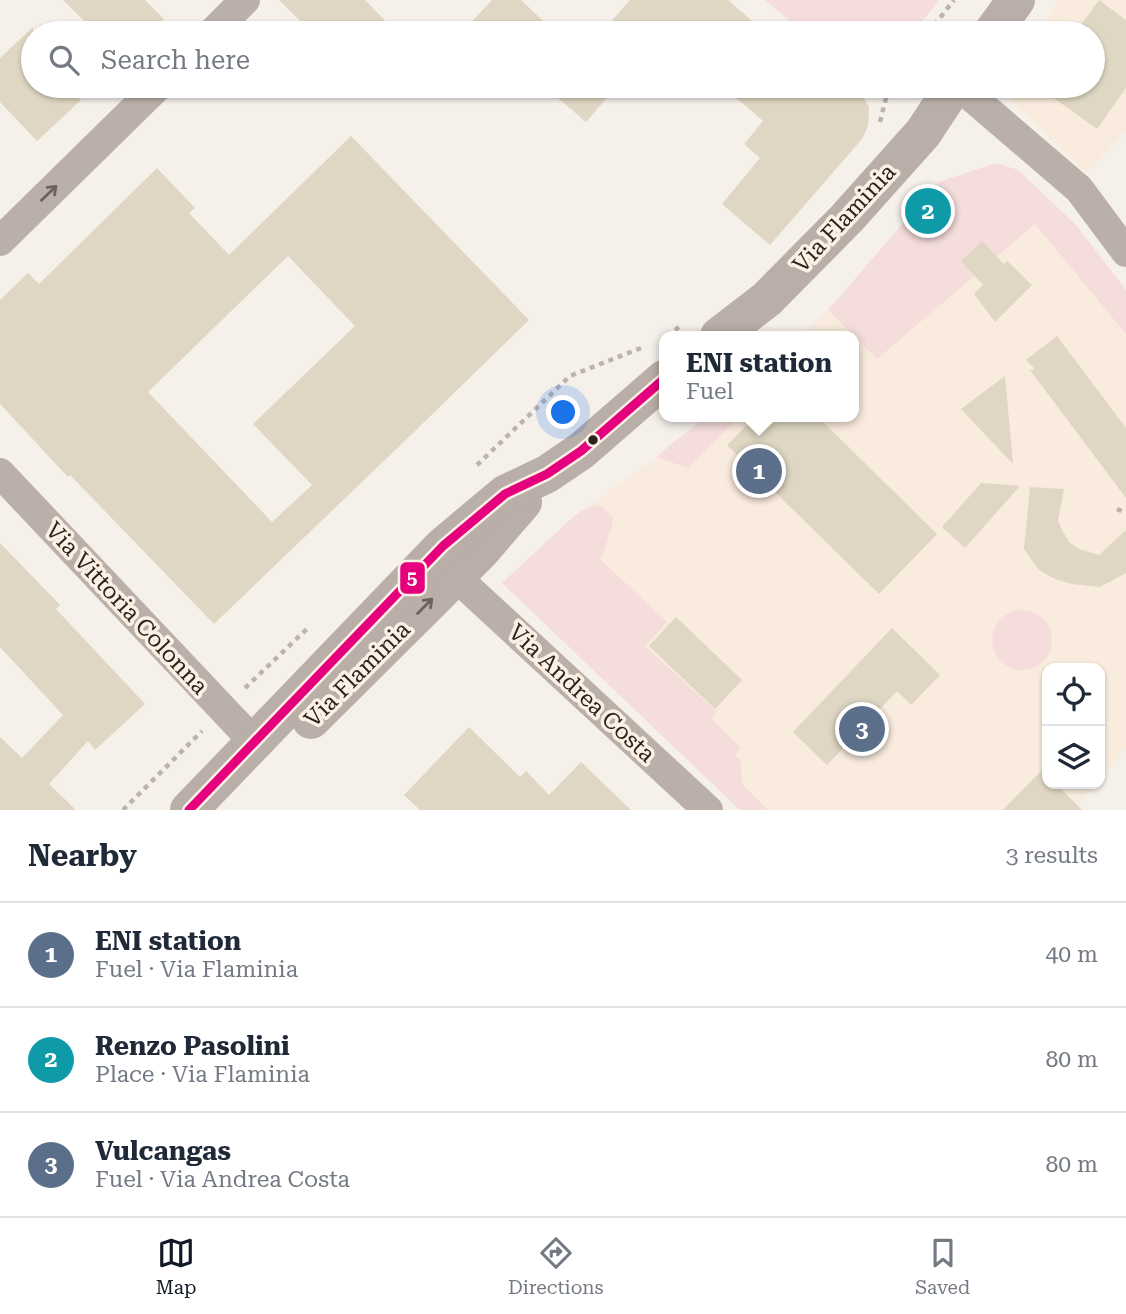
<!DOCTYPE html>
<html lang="en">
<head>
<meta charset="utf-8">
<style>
	:root { --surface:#fff; --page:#f2f2f3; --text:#1f2937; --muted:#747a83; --line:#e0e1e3; --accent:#111827 }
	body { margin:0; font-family:"Roboto Serif",serif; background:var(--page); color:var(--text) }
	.controls { position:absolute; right:21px; bottom:21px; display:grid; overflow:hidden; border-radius:14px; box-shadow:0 2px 5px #0004 }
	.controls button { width:63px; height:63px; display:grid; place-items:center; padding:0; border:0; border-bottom:2px solid var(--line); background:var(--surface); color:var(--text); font:35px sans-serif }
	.you { position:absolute; left:564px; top:413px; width:24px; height:24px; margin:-18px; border:5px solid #fff; border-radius:50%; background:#1a73e8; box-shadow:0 0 0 10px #1a73e833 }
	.badge { display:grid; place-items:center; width:46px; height:46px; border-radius:50%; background:var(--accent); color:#fff; font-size:23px; font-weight:700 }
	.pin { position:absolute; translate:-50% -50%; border:4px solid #fff; box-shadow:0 2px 7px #0006 }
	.popup { position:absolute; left:659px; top:331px; width:200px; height:91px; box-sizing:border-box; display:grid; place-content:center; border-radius:14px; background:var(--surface); filter:drop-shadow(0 2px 5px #0005); font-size:23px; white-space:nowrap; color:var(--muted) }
	.popup b { font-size:26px; color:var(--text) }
	.popup::after { content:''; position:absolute; left:50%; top:100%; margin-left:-14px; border:14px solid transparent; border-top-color:var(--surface) }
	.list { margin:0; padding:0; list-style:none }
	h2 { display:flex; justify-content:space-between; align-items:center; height:91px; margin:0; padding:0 28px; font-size:30px }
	h2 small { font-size:23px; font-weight:400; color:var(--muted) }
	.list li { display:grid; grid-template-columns:46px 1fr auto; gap:21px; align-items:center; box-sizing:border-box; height:105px; padding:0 28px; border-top:2px solid var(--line) }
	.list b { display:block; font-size:26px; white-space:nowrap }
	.list p { margin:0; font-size:23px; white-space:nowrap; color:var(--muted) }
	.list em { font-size:23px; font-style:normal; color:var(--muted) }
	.icon { flex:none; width:38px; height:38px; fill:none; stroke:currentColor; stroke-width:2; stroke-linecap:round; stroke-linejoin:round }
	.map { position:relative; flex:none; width:1126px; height:810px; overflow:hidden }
	.search { position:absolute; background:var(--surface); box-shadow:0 2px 5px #0004; left:21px; right:21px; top:21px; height:77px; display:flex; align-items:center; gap:18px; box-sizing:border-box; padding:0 24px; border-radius:38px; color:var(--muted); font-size:26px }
	.sheet { height:406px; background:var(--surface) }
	nav { display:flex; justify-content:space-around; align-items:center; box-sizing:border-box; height:98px; border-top:2px solid var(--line); background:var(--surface); font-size:19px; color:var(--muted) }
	nav a { display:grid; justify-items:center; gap:4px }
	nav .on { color:var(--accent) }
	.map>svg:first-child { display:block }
	.built { fill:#f9ebdd }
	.green { fill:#f5dddb }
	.building { fill:#dfd7c3; fill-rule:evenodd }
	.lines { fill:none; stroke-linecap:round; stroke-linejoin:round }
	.path { stroke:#bbb3ae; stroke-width:4.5; stroke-dasharray:5 5; stroke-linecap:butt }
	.street { stroke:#baafa9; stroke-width:30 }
	.secondary { stroke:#baaea8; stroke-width:38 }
	.bus-1-casing { stroke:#fcf0e4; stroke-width:14 }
	.bus-1 { stroke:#e5007d; stroke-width:9 }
	.oneway { stroke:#6b635b }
	.oneway2 { stroke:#6b625b }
	.bus-dot { fill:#2b241c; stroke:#fcf0e4; stroke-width:2.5 }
	.labels { text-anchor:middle; stroke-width:7; stroke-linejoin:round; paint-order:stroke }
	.street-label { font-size:23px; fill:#2b241c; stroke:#fcf0e4 }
	.line-badge { stroke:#fcf0e4; stroke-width:2.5 }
	.badge-label { font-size:19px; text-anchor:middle; font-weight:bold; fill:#fff }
</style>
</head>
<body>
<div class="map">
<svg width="1126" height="810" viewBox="0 0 1126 810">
	<rect width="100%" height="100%" fill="#f6f0ea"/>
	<g class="built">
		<polygon points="1060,0 1126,0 1126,131 1086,173 996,86 1093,86 1093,33 1035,33"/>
		<polygon points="996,163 1018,170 1076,225 1126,290 1126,748 1100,778 1100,668 1047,668 1047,784 1095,784 1074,810 740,810 502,583 573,517 656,458 705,417 854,417 854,336 800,336 828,310 939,182"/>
	</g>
	<g class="green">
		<polygon points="765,0 939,0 913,33 804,33"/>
		<polygon points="996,163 1018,170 1076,225 1126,290 1126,334 1035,224 877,359 828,310 939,182"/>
		<polygon points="705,417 739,417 688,468 656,457"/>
		<polygon points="594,506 603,507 613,518 612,527 601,560 667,622 645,646 717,712 712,719 740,747 735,756 741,761 742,784 768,810 740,810 502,583 573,517 583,510"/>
		<circle cx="1022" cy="640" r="30"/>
	</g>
	<g class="building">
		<polygon points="63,0 145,0 164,19 151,33 96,33"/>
		<polygon points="279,0 365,0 397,33 312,33"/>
		<polygon points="492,0 521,0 556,33 461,33"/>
		<polygon points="630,0 728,0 766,33 601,33"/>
		<polygon points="1099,0 1126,20 1126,88 1097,129 1037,86 1093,86 1093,33 1075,33"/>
		<polygon points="33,27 33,86 67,86 81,100 37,141 0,102 0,58"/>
		<polygon points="470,86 492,86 482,97"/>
		<polygon points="544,86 617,86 586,122"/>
		<polygon points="722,86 844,87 857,91 862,95 869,107 868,126 862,139 770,245 722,204 760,158 744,144 763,121"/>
		<path d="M351,136l178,184 -116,113 -199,191 -144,-149 -2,2 -68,-73v-104l28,-27 11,11 118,-116 38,40 -6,5 40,42zM288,256l67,70 -102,98 59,61 -40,37 -124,-130z"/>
		<polygon points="982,241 1004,264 1007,261 1032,285 995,322 974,294 983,285 961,261"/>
		<polygon points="1057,336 1126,428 1126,498 1030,370 1035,369 1026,360"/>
		<polygon points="1005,376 1013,464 961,409"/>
		<polygon points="755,417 818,417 937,534 879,594 727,445"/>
		<polygon points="981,483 1020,486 965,548 942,527"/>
		<polygon points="1030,487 1064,489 1058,521 1063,532 1069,542 1079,549 1099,555 1126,530 1126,573 1100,587 1072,584 1055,579 1039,570 1024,549"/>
		<polygon points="0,543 60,605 56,609 145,704 95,750 88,741 49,784 76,810 0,810 0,737 22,758 63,715 0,647"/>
		<polygon points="676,617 742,680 715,709 649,646"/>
		<polygon points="892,628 940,675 911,705 897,691 827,765 793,732"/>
		<polygon points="469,727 520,777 526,771 549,795 581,762 631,810 420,810 404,795"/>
		<polygon points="1042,770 1047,775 1047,784 1056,784 1082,810 1003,810"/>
	</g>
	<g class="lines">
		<g class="path">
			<polyline points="928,33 954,0"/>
			<polyline points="880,122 889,86"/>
			<polyline points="667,336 683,324"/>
			<polyline points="477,465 570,376 641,348"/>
			<polyline points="1117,509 1126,513"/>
			<polyline points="245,688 310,626"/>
			<polyline points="123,810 202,731"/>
		</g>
		<g class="street">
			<polyline points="212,33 245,0"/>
			<polyline points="959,86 1079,189 1126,252"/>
			<polyline points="0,241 158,86"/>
			<polyline points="0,473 254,742"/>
			<polyline points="455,576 708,810"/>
		</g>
		<g class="secondary">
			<polyline points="992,33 1016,0"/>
			<polyline points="719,336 767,299 847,218 923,133 954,86"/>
			<polyline points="311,720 480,552 523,502"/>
			<polyline points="189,810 443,546 505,494 547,474 581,451 664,379"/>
		</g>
		<g class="bus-1-casing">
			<polyline id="bus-1" points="189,810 443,546 505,494 547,474 581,451 664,379"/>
		</g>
		<use href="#bus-1" class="bus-1"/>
	</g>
	<defs><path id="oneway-shaft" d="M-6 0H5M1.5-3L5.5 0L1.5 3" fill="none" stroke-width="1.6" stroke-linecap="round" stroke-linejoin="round" transform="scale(1.75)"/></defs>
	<use class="oneway" href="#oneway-shaft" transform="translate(49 193) rotate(-44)"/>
	<use class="oneway2" href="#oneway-shaft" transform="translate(425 606) rotate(-45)"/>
	<circle class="bus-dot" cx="593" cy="440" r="6"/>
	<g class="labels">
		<g class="street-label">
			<text transform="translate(844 218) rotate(-47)" y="8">Via Flaminia</text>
			<text transform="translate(127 608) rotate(47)" y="8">Via Vittoria Colonna</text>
			<text transform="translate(357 674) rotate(-45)" y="8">Via Flaminia</text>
			<text transform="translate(582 693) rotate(43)" y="8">Via Andrea Costa</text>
		</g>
	</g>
	<rect class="line-badge" x="399" y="561" width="27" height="34" rx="7" fill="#e5007d"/>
	<g class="badge-label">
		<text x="412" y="584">5</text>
	</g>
</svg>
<div class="controls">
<button><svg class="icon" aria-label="locate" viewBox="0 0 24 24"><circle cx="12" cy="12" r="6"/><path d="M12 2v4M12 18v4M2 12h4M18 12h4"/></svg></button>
<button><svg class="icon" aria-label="layers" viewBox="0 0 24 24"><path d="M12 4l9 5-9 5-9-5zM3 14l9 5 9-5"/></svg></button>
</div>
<div class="you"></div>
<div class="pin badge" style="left:759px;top:471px;background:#5c6f8a">1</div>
<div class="popup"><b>ENI station</b>Fuel</div>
<div class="pin badge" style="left:928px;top:211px;background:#0f9aa8">2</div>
<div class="pin badge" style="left:862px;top:729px;background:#5c6f8a">3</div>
<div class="search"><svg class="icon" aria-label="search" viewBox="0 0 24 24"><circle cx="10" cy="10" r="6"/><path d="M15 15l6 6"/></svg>Search here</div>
</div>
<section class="sheet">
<h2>Nearby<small>3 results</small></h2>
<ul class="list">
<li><span class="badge" style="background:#5c6f8a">1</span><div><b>ENI station</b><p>Fuel · Via Flaminia</p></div><em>40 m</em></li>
<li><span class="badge" style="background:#0f9aa8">2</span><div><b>Renzo Pasolini</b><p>Place · Via Flaminia</p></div><em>80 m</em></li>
<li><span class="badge" style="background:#5c6f8a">3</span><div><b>Vulcangas</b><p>Fuel · Via Andrea Costa</p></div><em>80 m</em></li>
</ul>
</section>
<nav>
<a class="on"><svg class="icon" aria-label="map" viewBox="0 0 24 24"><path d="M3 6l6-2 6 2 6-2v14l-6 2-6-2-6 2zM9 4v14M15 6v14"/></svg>Map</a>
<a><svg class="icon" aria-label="directions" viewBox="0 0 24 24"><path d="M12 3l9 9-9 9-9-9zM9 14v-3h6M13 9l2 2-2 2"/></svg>Directions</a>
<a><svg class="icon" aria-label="saved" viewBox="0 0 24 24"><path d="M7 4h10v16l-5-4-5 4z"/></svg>Saved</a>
</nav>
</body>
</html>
